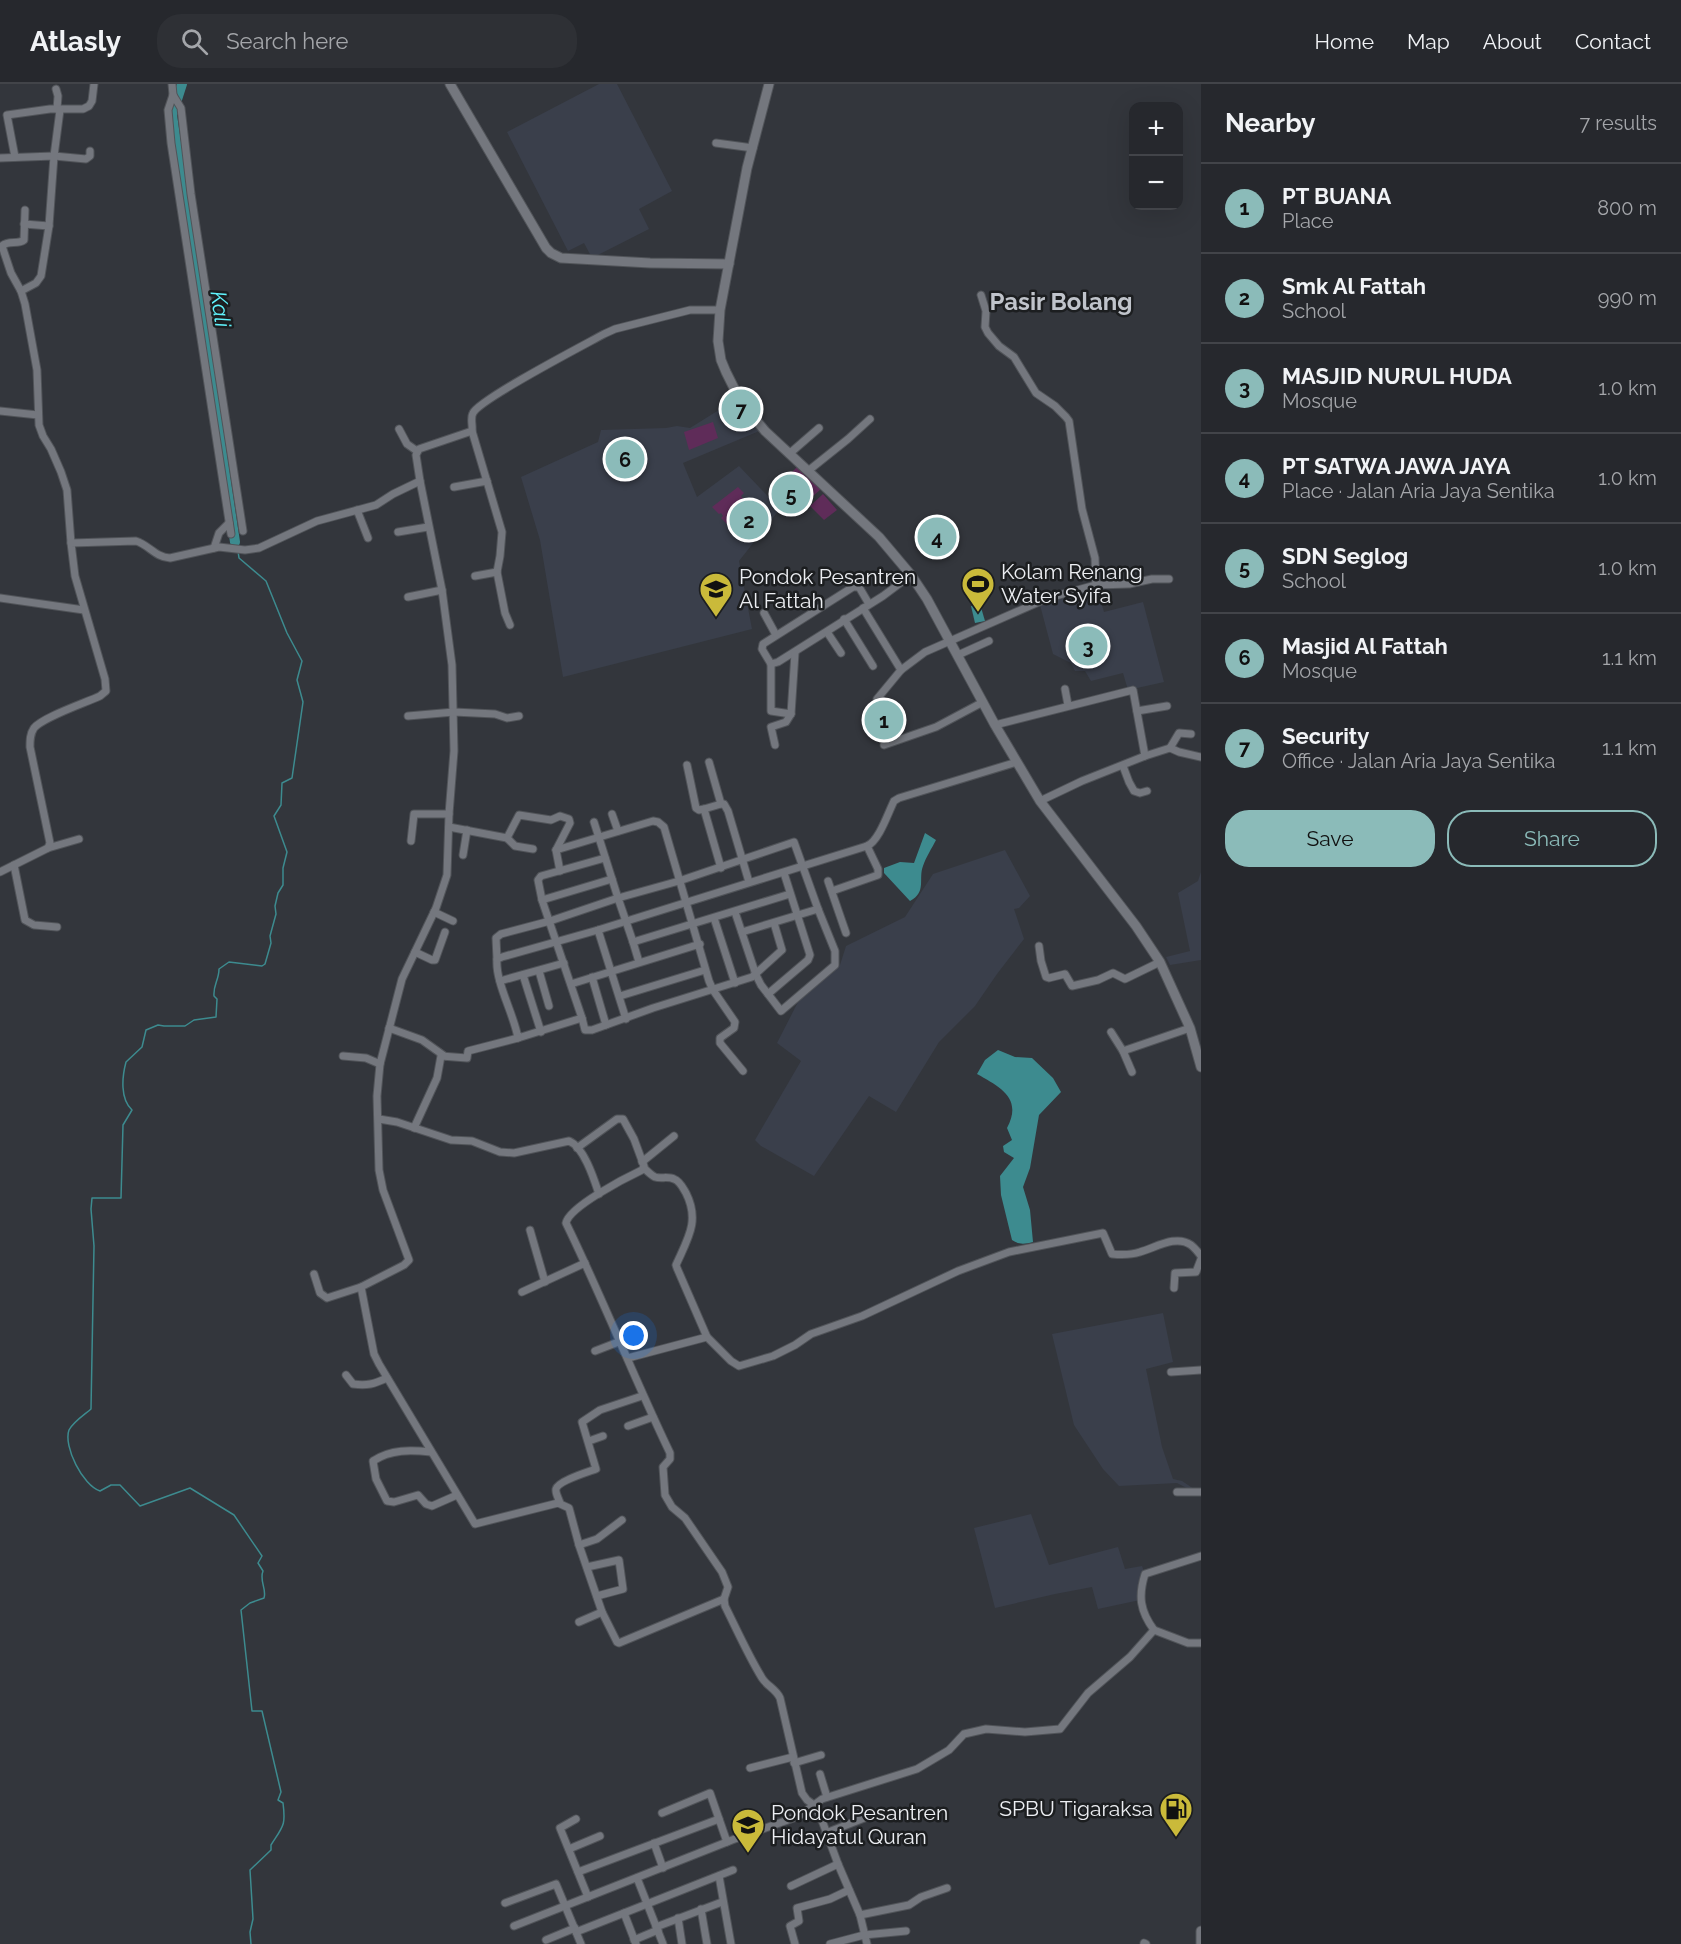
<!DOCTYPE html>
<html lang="en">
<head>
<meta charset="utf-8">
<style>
	:root { --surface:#26282d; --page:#2e3035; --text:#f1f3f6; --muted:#a4a6aa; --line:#424449; --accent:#8bbbb9 }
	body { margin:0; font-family:Raleway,sans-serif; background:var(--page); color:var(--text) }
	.controls { position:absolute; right:18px; top:18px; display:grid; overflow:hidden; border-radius:12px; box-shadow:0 6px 24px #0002 }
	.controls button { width:54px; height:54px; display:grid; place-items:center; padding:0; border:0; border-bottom:2px solid var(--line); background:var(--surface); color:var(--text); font:30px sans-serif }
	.you { position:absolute; left:634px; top:1252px; width:21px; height:21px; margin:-15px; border:4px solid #fff; border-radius:50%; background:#1a73e8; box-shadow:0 0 0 9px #1a73e833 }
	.badge { display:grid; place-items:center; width:39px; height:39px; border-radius:50%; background:var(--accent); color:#111; font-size:20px; font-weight:700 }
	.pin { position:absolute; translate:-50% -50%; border:3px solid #fff; box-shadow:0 2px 6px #0006 }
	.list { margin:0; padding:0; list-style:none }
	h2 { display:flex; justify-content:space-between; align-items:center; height:78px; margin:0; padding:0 24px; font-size:26px }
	h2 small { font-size:20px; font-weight:400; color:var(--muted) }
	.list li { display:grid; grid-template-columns:39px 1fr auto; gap:18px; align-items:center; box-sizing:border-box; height:90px; padding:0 24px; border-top:2px solid var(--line) }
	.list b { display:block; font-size:22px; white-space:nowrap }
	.list p { margin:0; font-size:20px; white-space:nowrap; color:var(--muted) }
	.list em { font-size:20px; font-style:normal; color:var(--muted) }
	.actions { display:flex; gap:12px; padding:18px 24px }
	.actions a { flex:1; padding:14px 0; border:2px solid var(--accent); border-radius:24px; text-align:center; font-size:21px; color:var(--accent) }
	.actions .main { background:var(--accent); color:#111 }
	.icon { flex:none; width:33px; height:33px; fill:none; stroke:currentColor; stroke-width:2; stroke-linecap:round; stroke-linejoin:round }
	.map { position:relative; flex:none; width:1201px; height:1860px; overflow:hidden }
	header { display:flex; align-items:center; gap:36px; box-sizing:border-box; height:84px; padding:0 30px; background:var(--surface); border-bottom:2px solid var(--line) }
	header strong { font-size:28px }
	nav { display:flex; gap:33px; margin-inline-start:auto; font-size:21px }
	.search { width:420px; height:54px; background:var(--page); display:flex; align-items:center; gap:15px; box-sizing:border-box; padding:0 21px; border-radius:24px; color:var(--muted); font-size:22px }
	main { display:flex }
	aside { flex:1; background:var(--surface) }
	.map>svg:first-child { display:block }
	.built { fill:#3a3f4b }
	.green { fill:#5f2c59 }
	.water { fill:#3d8b8f }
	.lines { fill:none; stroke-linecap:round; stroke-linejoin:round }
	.stream { stroke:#3d8b8f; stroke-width:1.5 }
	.river { stroke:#3d8b8f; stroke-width:10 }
	.street-casing { stroke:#515459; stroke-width:9 }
	.secondary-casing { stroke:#515459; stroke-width:11 }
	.street { stroke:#74777e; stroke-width:7 }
	.secondary { stroke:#74777e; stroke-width:9 }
	.labels { text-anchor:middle; stroke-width:5; stroke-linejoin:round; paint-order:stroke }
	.poi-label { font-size:21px; fill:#eceef2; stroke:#1c1e20; text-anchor:start }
	.water-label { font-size:22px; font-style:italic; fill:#60f4fd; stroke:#1c1e20 }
	.quarter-label { font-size:24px; font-weight:bold; fill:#c0c4cb; stroke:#1c1e20 }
</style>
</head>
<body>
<header>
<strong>Atlasly</strong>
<div class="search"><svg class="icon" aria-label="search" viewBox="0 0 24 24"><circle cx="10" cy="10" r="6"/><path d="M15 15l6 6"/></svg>Search here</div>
<nav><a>Home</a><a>Map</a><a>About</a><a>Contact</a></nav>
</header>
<main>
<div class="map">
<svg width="1201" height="1860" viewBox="0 0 1201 1860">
	<rect width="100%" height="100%" fill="#33363c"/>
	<g class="built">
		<polygon points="599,0 617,0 672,107 639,125 649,145 592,174 584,159 568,167 507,48"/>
		<polygon points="743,311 769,343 683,379 697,413 739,382 780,425 739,477 752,545 563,593 540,456 521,393 598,358 601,346 666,344 677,342 690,344"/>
		<polygon points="1097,505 1104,528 1143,518 1164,598 1128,606 1123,589 1091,597 1085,587 1075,587 1071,579 1053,570 1040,521"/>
		<polygon points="1005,766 1030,812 1019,824 1014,825 1024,855 997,890 975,922 939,958 896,1028 869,1012 814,1092 761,1062 755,1056 801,977 777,959 798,918 840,881 846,862 905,833 933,790"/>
		<polygon points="1201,788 1201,876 1170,881 1166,873 1190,867 1178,809 1198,797"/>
		<polygon points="1163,1229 1173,1278 1146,1285 1162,1363 1173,1395 1182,1397 1197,1407 1198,1410 1177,1399 1119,1402 1103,1385 1074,1341 1052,1250"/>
		<polygon points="1031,1430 1049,1481 1118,1463 1125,1485 1142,1482 1145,1490 1140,1516 1098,1525 1092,1503 1055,1510 995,1524 974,1444"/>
	</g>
	<g class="green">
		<polygon points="713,338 718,354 689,366 684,348"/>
		<polygon points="798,382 822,404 810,415 787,393"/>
		<polygon points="738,403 744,409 741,412 744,416 746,414 753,422 730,443 721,434 723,432 721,429 719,430 712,423"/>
		<polygon points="823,410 837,426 824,436 810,422"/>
	</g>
	<g class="water">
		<polygon points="980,520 985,537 975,539 971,522"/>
		<path d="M925,749l11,7c-4,8 -10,17 -13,26 -5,13 4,26 -13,35l-26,-28v-5l16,-6 14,1z"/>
		<path d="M998,966l17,7 17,1 21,20 8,14 -22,23 -9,53 -7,19 7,23 3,32c-8,2 -14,3 -21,-2l-11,-45 -1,-19 14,-18 -10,-6 -1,-6 9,-6 -5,-12c16,-30 -7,-41 -30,-54l8,-14z"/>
	</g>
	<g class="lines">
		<path class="stream" d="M238,467l1,7 27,23 21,52 15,28 -5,19 6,22 -10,69 -1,7 -10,5 -1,22 -7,11 13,36 -4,16v17l-5,8 -3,13 1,8 -6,22 1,7 -6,21 -3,2 -33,-4 -10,7c0,11 -6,16 -5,27l3,3 -1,18 -22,3 -9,6h-21l-6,-1 -12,5 -4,17 -16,15c-4,15 -6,37 6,48l-9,15 -2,73h-29l-1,11 3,37 -3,163c-7,6 -18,13 -22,21 -6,16 14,56 31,61l11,-6h9l20,21 50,-18 44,27 28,41 -4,7 5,8c-4,10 4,18 1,27l-14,5 -9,7 11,101h10l19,81 -3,8 5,3c3,23 0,23 -12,42v5l-21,20 3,49 -3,13 1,12"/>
		<polyline class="river" points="182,0 172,31 235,458"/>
		<g class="street-casing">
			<g id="street">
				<polyline points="172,0 173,11 181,24 191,110 243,447"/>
				<polyline points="56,5 58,12 57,25"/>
				<polyline points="173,11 168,26 171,59 231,450"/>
				<polyline points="716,59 753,64"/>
				<polyline points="15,73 7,31 50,25 83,25 89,22 92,17 94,0"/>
				<polyline points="0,74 54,72 86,75 90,72 90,67"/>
				<path d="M25,126l-1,30c-6,5 -16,0 -22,6l9,27 10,18 4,13 12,66 2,55 4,11 8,13 10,23 6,18 4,53"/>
				<polyline points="24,140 49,142 54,72 60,26"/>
				<polyline points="21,207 36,199 41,192 49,142"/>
				<polyline points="0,327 38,331"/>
				<polyline points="399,345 407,360 417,367"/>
				<polyline points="472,347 502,448 500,472 497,488 505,529 510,541"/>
				<polyline points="789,370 819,344"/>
				<polyline points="808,387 848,355 870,335"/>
				<path d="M420,397l22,109 10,75 2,86 -5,63 -2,61 -11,33 -34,71 -22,85 -3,32 2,74 4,20 26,70 -5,5 -43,22 13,67 5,10 96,160 83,-21 11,5 10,37 23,67 15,30 2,1 105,-44 1,7c12,24 23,49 37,72 5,8 14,11 18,20l22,95 5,7 7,5 6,10 18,49 22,51 7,29"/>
				<polyline points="454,403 487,397"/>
				<polyline points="357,426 368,454"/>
				<polyline points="398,448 428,443"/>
				<polyline points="214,464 219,449 229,439"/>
				<polyline points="475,492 497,488"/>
				<polyline points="1096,501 1129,500 1152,495 1169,495"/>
				<polyline points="408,513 442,506"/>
				<polyline points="0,514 84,526"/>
				<polyline points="869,520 859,503 853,503 763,560 762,565 771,580 778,578 883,512 911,491"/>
				<polyline points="863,524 901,586"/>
				<polyline points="764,529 776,551"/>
				<polyline points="844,535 873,582"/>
				<polyline points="827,548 841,569"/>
				<polyline points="958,571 989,557"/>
				<polyline points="771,580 771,627 791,630 795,569"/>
				<polyline points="1065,605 1068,621"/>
				<polyline points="877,615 901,586 925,568 1048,514 1096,501 1095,474 1082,425 1069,337 1066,333 1055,322 1036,309 1014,273 999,262 988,249 985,243 986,227 981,211"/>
				<polyline points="1137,627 1167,622"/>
				<polyline points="408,632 454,628 495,630 507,634 519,632"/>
				<polyline points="995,641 1133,606 1145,672 1082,697 1040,717"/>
				<polyline points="775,661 771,643 786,638 791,630"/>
				<polyline points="884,661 936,643 983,618"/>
				<polyline points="1170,664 1179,668 1201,673"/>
				<polyline points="1145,672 1170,664 1179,649 1191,650"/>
				<polyline points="709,678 721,720 704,725 721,784"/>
				<polyline points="687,681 696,724 699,726 704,725"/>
				<polyline points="1123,682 1129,698 1134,707 1140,709 1147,707"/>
				<polyline points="721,720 724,720 728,727 749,798"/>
				<polyline points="612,730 618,747"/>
				<polyline points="449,743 507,754 519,731 551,736 560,732 569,735 570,739 556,766 560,787"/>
				<polyline points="507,754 515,762 533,765"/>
				<polyline points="411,757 414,730 449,730"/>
				<polyline points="48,764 79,755"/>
				<polyline points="556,766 653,737 658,738 664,743 709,897 713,906 735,938 734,944 720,954 720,959 743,987"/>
				<polyline points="463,771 467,746"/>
				<path d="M605,774l-64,18 -3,4 4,20 40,118 -64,20c-4,-24 -23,-56 -21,-79l5,-2 96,-27 269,-84c12,-5 21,-33 27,-45l5,-3 118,-36"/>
				<polyline points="14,781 25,836 34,841 57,843"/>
				<path d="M0,788l48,-24 2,-5 -20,-96c0,-7 0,-13 4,-19 9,-11 51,-25 66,-32l6,-5 -1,-12 -30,-103 -4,-33 65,-2c13,4 19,16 34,17l49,-11 26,3 14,-2 58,-27 59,-16 17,-11 27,-13 -4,-26 3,-6 53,-18c1,-5 -2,-13 1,-18 7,-14 111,-68 131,-79l11,-5 75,-19h30"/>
				<polyline points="828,797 846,849"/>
				<polyline points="832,807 878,791 878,785 867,762"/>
				<polyline points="542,816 612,795"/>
				<polyline points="434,828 453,837"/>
				<polyline points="735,828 756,891 761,901 781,927 835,881 835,867 818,825"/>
				<polyline points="714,834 735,899"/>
				<polyline points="598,846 626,935"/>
				<polyline points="742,848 818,825 794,758 679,797 618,814 633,858 790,810"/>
				<polyline points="633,858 639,878"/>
				<polyline points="1039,862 1041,877 1046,893 1049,894 1065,890 1072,902 1098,896 1113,889 1125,895 1160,878"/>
				<polyline points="415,868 432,876 435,876 445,848"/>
				<polyline points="497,875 496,854 501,850 550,837 618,814 594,738"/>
				<polyline points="539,887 549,922"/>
				<polyline points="523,891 541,948"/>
				<polyline points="592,893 606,941"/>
				<polyline points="500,897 564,879"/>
				<polyline points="571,900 700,860"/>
				<polyline points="768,910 808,876 810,871 784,789"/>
				<polyline points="620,912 705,886"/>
				<polyline points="582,934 585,946 592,946 653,924 752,893 782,866 774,839"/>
				<polyline points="389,944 422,956 443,971"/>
				<polyline points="1111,948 1123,967 1190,944"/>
				<polyline points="1123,967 1132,988"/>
				<polyline points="343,972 366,974 380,980"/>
				<path d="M379,1035l18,3 54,18 21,1 28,11 14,1 55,-12c15,6 25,38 30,53"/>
				<polyline points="414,1044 437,994 441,972 467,974 468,967 518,954"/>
				<path d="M577,1064l40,-29h6l11,20 10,27 -2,4c-17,8 -73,37 -76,53 37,76 68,155 104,230v6l-7,8 2,28 7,12 13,11 37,54 6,15 -4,12"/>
				<polyline points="642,1078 674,1052"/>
				<path d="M644,1084c3,3 7,7 11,9 6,2 13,-1 19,2 6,2 9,9 12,14 14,28 2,45 -10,72l1,3 30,69 24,24 8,5 34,-10 22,-11 16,-11 51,-18 96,-45 51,-19 94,-19 9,21c10,1 19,1 28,-2 15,-4 36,-18 51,-7 4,3 7,7 10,11"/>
				<polyline points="530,1146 545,1198"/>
				<polyline points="314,1190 320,1209 327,1214 361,1203"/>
				<polyline points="1174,1204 1175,1189 1196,1188 1201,1175"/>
				<polyline points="522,1208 585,1179"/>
				<polyline points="595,1267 621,1257"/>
				<polyline points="628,1274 707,1253"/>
				<polyline points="1171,1288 1201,1286"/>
				<path d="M346,1291l7,9c14,2 21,0 34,-6"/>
				<polyline points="628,1342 653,1333"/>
				<polyline points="589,1357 603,1352"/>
				<path d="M431,1368c-20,-2 -40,-3 -58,9l3,18 11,22 7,1 24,-7 8,9 6,2 25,-11"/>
				<polyline points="1177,1408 1201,1408"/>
				<path d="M560,1419c-1,-4 -5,-10 -4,-14 2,-8 32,-17 40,-20l-14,-47 18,-12 42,-14"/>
				<polyline points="579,1461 597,1455 622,1436"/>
				<polyline points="587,1483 619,1476 623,1505 597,1512"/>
				<polyline points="579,1538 602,1528"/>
				<polyline points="1154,1546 1188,1559 1201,1559"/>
				<polyline points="794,1679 821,1671"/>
				<polyline points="750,1684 793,1673"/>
				<polyline points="820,1690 827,1713"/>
				<polyline points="576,1735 560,1744 588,1813"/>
				<polyline points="719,1735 727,1758"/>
				<polyline points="826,1749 877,1729"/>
				<polyline points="654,1759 663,1784"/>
				<polyline points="569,1765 600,1752"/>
				<polyline points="578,1788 719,1735 710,1709 662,1729"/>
				<polyline points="719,1792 731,1860"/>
				<polyline points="637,1794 663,1860"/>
				<polyline points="791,1802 838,1780"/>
				<polyline points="505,1819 556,1800 581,1860"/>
				<polyline points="701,1825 707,1860"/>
				<polyline points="624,1829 636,1860"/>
				<polyline points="860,1831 909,1821 921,1813 947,1804"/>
				<polyline points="678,1834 682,1860"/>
				<path d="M514,1842l218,-86 67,-24 23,-17 95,-30 32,-19 15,-16 22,-5 39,3 35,-3 28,-36 42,-36 24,-27c-14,-19 -16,-34 -9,-56l56,-18"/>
				<polyline points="656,1843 722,1818"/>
				<polyline points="576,1848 733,1786"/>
				<polyline points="546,1856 575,1844"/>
				<polyline points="634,1856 658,1846"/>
				<polyline points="1144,1859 1146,1860"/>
				<polyline points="795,1860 790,1842 799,1837 797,1824 830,1815 849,1806"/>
				<polyline points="830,1860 864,1851 906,1847"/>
			</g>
		</g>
		<g class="secondary-casing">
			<g id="secondary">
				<polyline points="450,0 546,164 551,169 561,174 650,179 729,180"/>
				<polyline points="769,0 747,84 720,226 718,257 721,276 726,288 741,318 765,347 879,453 911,491 927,515 995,641 1040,717 1136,842 1160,878 1190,944 1201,983"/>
				<polyline points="1201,1860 1201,1847"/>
			</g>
		</g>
		<use href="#street" class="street"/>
		<use href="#secondary" class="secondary"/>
	</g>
	<defs>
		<g id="stadium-pin" transform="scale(1.725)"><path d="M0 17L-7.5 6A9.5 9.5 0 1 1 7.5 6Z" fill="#caba3a" stroke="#1c1e20"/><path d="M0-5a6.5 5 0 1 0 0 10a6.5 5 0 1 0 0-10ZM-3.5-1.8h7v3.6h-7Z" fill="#111"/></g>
		<g id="school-pin" transform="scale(1.725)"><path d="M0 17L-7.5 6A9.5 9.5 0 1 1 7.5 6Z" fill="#caba3a" stroke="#1c1e20"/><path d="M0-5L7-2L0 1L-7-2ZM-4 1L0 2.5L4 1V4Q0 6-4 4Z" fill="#111"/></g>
		<g id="fuel-pin" transform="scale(1.725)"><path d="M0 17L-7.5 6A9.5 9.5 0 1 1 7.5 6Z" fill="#caba3a" stroke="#1c1e20"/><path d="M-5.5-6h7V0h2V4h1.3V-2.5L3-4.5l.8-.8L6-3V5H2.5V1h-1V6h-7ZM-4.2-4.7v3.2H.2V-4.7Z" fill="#111"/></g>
	</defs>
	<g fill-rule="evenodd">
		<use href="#stadium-pin" x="978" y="500"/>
		<use href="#school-pin" x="716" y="505"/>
		<use href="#fuel-pin" x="1176" y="1725"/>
		<use href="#school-pin" x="748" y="1741"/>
	</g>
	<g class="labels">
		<g class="poi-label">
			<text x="1001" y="495">Kolam Renang<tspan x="1001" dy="24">Water Syifa</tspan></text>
			<text x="739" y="500">Pondok Pesantren<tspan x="739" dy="24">Al Fattah</tspan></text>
			<text x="1153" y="1732" text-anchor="end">SPBU Tigaraksa</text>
			<text x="771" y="1736">Pondok Pesantren<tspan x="771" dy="24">Hidayatul Quran</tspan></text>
		</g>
		<g class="water-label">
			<text transform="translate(221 225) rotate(82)" y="8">Kali</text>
		</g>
		<g class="quarter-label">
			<text x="1061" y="226">Pasir Bolang</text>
		</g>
	</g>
</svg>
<div class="controls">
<button>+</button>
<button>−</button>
</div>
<div class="you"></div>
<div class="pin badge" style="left:884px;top:636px">1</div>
<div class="pin badge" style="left:749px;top:436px">2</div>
<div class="pin badge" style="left:1088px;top:562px">3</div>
<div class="pin badge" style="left:937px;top:453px">4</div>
<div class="pin badge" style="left:791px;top:410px">5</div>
<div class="pin badge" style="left:625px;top:375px">6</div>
<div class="pin badge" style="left:741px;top:325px">7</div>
</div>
<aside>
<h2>Nearby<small>7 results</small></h2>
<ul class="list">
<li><span class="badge">1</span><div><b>PT BUANA</b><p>Place</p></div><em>800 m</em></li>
<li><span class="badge">2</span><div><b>Smk Al Fattah</b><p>School</p></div><em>990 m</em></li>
<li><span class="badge">3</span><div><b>MASJID NURUL HUDA</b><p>Mosque</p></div><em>1.0 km</em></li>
<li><span class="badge">4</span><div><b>PT SATWA JAWA JAYA</b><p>Place · Jalan Aria Jaya Sentika</p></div><em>1.0 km</em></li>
<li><span class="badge">5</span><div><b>SDN Seglog</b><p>School</p></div><em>1.0 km</em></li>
<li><span class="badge">6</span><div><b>Masjid Al Fattah</b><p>Mosque</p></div><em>1.1 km</em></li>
<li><span class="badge">7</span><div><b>Security</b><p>Office · Jalan Aria Jaya Sentika</p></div><em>1.1 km</em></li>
</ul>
<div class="actions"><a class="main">Save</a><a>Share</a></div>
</aside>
</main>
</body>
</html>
